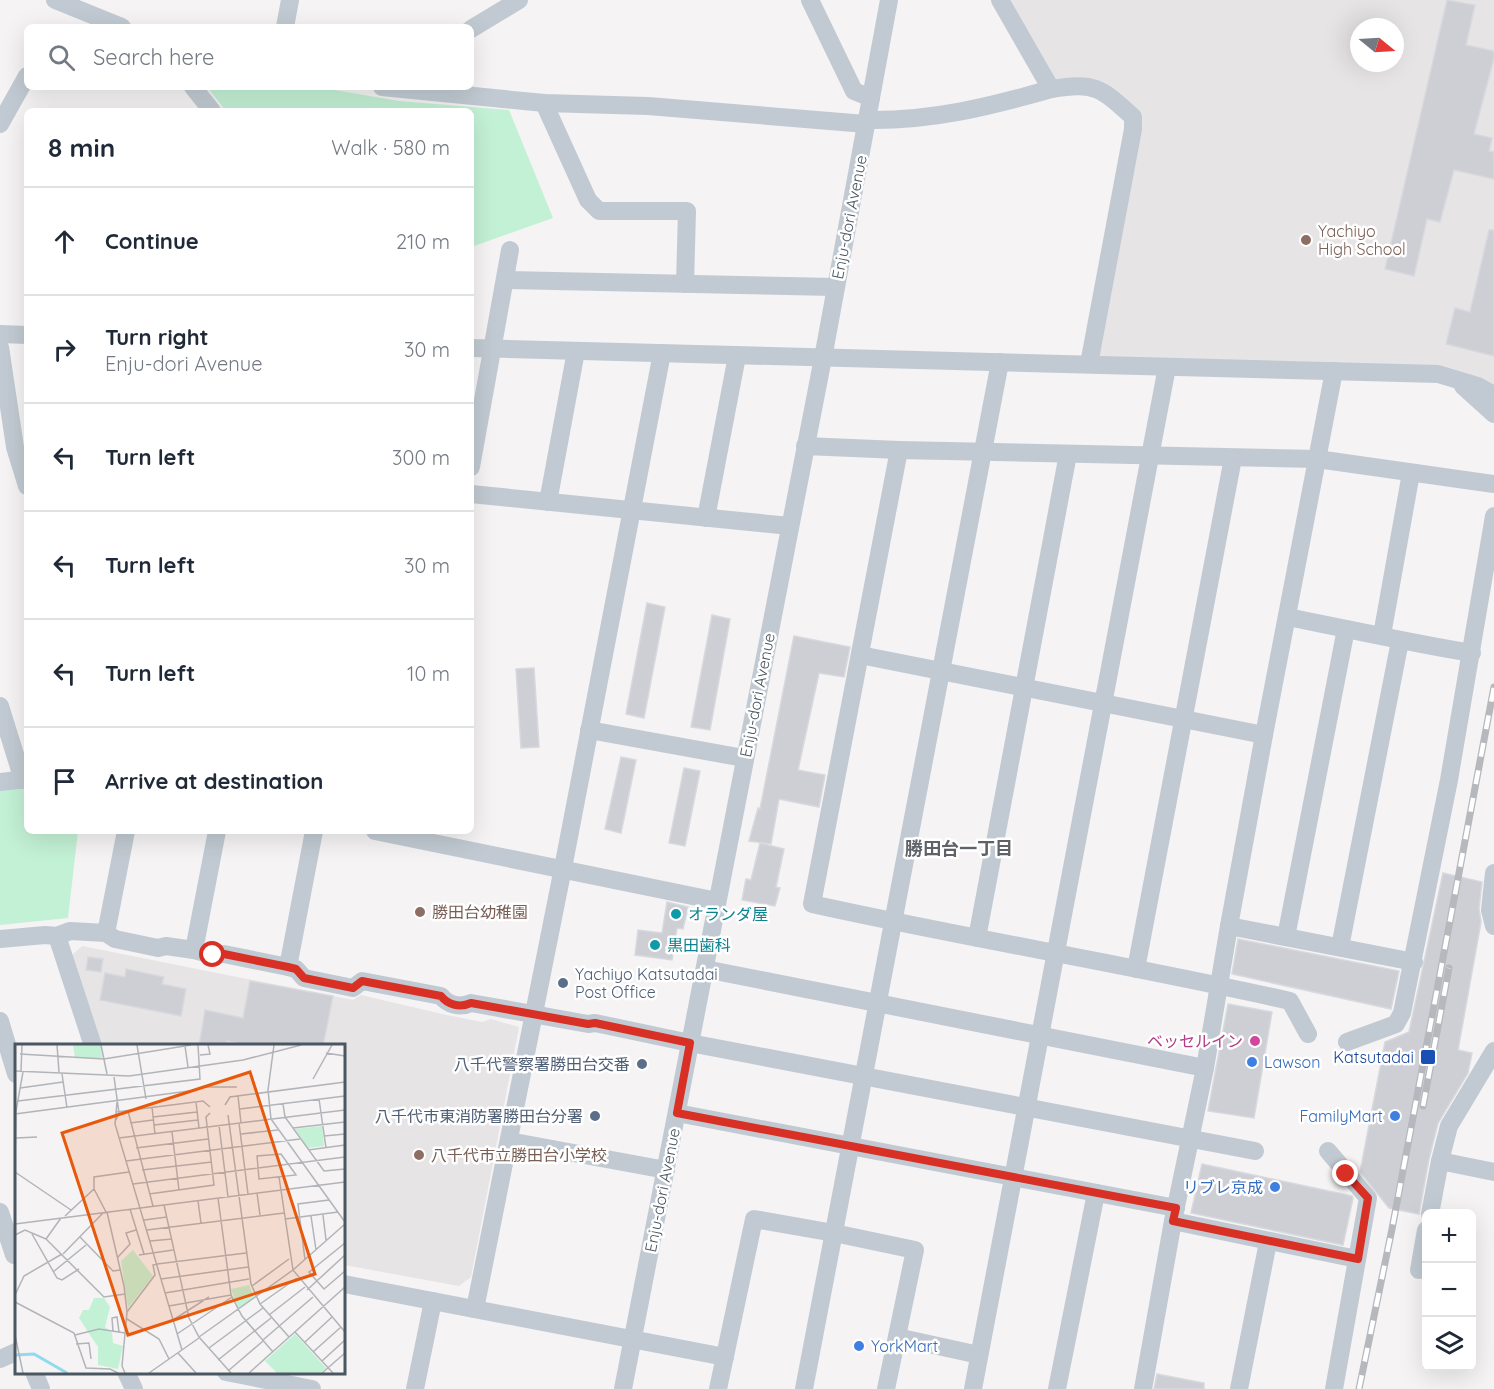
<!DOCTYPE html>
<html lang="en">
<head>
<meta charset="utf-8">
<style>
	:root { --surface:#fff; --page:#f2f2f3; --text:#1f2937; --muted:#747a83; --line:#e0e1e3 }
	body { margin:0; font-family:Quicksand,"Noto Sans JP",sans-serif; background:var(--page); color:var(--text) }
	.controls { position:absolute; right:18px; bottom:18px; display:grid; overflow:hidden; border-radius:9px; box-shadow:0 6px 24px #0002 }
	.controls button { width:54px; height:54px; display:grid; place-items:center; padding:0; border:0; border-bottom:2px solid var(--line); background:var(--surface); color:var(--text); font:30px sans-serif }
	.compass { position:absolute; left:1350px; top:18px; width:54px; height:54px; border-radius:50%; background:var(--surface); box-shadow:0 6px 24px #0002; rotate:108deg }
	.stop { position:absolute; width:18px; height:18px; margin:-14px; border:4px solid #d93025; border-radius:50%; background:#fff }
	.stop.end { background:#d93025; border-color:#fff; box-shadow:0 2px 6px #0008 }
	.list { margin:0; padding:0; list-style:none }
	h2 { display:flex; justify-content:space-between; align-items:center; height:78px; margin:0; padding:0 24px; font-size:26px }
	h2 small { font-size:20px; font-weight:400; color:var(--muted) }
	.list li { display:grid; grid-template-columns:39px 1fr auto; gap:18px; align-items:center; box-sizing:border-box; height:108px; padding:0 24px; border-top:2px solid var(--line) }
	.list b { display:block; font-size:22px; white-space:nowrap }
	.list p { margin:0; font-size:20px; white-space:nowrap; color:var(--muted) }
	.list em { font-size:20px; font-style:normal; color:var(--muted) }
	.icon { flex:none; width:33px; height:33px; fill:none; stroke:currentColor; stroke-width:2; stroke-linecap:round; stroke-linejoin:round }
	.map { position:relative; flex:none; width:1494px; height:1389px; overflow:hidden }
	.search { position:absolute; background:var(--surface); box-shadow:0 6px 24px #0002; left:24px; top:24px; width:450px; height:66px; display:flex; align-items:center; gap:15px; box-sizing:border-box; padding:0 21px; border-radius:9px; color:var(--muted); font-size:22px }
	.panel { position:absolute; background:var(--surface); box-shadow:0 6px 24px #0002; left:24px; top:108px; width:450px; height:726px; border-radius:9px }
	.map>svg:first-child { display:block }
	.education { fill:#e6e4e5; fill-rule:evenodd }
	.green { fill:#c3f1d5 }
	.building { fill:#cdcfd5; stroke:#d7d9de; stroke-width:1.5 }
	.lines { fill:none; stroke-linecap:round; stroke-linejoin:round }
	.minor { stroke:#c1cad2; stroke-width:18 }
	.rail-casing { stroke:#b5b8bd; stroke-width:7 }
	.rail { stroke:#fff; stroke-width:4.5; stroke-dasharray:14; stroke-linecap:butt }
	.route { stroke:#d93025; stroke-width:8 }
	.education-dot { fill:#8d6e63; stroke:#fff; stroke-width:2 }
	.culture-dot { fill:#0f9aa8; stroke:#fff; stroke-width:2 }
	.service-dot { fill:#5c6f8a; stroke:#fff; stroke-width:2 }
	.hotel-dot { fill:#d1479c; stroke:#fff; stroke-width:2 }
	.transit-dot { fill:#1a4fb4; stroke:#fff; stroke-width:2 }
	.shop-dot { fill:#3f7fe0; stroke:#fff; stroke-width:2 }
	.labels { text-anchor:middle; stroke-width:5; stroke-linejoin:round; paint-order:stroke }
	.street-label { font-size:16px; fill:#4a5661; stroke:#fff }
	.education-label { font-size:16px; fill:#785e54; stroke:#fff; text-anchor:start }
	.culture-label { font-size:16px; fill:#0d838f; stroke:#fff; text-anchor:start }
	.service-label { font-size:16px; fill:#4e5e75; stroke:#fff; text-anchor:end }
	.hotel-label { font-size:16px; fill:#b23c85; stroke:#fff; text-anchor:end }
	.transit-label { font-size:16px; fill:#164399; stroke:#fff; text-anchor:end }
	.shop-label { font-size:16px; fill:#366cbe; stroke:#fff; text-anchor:start }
	.neighbourhood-label { font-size:18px; font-weight:bold; fill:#5f6368; stroke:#fff }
	.inset-river { fill:none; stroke:#90daee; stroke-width:3 }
	.inset-road { fill:none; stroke:#b1b4b9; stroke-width:1.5 }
	.view { fill:#e8590c; fill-opacity:0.15; stroke:#e8590c; stroke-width:3 }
	.inset-edge { fill:none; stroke:#4a5661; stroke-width:3 }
</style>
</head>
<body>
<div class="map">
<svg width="1494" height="1389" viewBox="0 0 1494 1389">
	<rect width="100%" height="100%" fill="#f5f3f3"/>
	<g class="education">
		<path d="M1005,0h489v387l-395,-30 40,-242 -81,-34 -9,-6zM1359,27h36v36h-36z"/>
		<polygon points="82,946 353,1000 361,995 442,1014 482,1022 491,1019 519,1027 471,1277 459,1286 344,1265 344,1046 100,1045 72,955"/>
	</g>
	<g class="green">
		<polygon points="207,87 317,87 399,101 509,110 553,218 471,247 471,111 226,111"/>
		<polygon points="27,783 27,831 78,831 68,918 0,925 0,786"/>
	</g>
	<g class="building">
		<polygon points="1447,0 1475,5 1466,45 1494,51 1494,58 1474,134 1492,138 1489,151 1494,152 1494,179 1454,170 1440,222 1427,219 1414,276 1385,269"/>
		<polygon points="1489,230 1494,230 1494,356 1446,344 1455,308 1470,312"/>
		<polygon points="647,603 665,607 644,718 626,714"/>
		<polygon points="712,615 730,619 710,730 691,727"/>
		<polygon points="794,636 850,647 844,677 819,673 798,770 825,775 819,807 779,799 771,844 749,841 758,808 760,809"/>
		<polygon points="534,668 539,747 521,748 516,669"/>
		<polygon points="621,757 636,760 621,833 605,829"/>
		<polygon points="684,768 700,771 685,846 669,843"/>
		<polygon points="760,843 784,849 776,887 780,888 775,906 742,900 746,879 751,880"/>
		<polygon points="1443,873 1482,882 1479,909 1481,922 1458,1050 1472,1053 1468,1073 1438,1123 1429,1159 1419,1214 1389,1208 1360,1172 1385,1042 1409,1032"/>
		<polygon points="667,902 688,907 683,929 677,928 672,960 635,955 638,930 662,933"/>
		<polygon points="1238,939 1399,971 1391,1009 1232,974"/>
		<polygon points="88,957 103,959 101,972 86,970"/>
		<polygon points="126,969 164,977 162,984 186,989 181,1016 100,1000 105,973 125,977"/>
		<polygon points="250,981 333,996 323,1046 249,1046 227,1041 226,1046 199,1046 205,1010 243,1018"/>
		<polygon points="1228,1004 1272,1012 1254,1118 1208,1111"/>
		<polygon points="1202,1164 1352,1196 1353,1198 1343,1245 1191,1213"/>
		<polygon points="1157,1374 1204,1383 1204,1389 1154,1389"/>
	</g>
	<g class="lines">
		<g class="minor">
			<polyline points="55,0 122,27"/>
			<polyline points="810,0 854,91 871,98"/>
			<polyline points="285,27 290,0"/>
			<polyline points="471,29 519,0"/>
			<polyline points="193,87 212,111"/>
			<polyline points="382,87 544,103 648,106 866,124"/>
			<path d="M1051,89c44,-7 49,-2 82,28v12l-44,235"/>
			<polyline points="544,103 588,200 599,211 687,211 685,284"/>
			<path d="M867,120c64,1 122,-13 184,-31l-51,-89"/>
			<polyline points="0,124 27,76"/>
			<polyline points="505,280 835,287"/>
			<polyline points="0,334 27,335"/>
			<polyline points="0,347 15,447 27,486"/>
			<polyline points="471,348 1438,374 1478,386 1494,395"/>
			<polyline points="1463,386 1494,414"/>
			<polyline points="805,446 899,450 1317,459 1494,484"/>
			<path d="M899,450l-87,454c158,35 319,61 478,97l18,33"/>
			<polyline points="471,467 510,250"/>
			<polyline points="471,494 790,526"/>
			<polyline points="548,502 576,351"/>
			<polyline points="706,518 737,356"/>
			<path d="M1287,617c62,12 123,26 185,36"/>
			<polyline points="1382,635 1411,473"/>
			<polyline points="860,655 1264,735"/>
			<polyline points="0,706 23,780"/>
			<polyline points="589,730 744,758"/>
			<polyline points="0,782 27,779"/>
			<polyline points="375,831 717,901"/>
			<polyline points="1494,873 1490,910 1494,926"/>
			<polyline points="1229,926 1414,962"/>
			<polyline points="106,933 126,831"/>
			<polyline points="57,936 93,1046"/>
			<polyline points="1286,937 1346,629"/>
			<polyline points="977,938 1068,454"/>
			<path d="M0,939l45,-4 12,1 13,-5 36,2 9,6 43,9 8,-2 28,4 19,5 11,-1 64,13 8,2 8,9 49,10 9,-7 79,15c7,9 19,12 30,7l117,21 7,-1 95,20 565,108"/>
			<polyline points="1340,947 1400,641"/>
			<polyline points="194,950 217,831"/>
			<polyline points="288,967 314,831"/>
			<polyline points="705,969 1205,1068"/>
			<polyline points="1136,969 1233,458"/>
			<polyline points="0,1021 16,1074"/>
			<polyline points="1347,1042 1396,1024 1402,1013 1449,780 1494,516"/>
			<polyline points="677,1113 1176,1208"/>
			<polyline points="509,1141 666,1170"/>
			<polyline points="1328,1151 1368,1198 1334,1389"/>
			<polyline points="1440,1161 1494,1172"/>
			<polyline points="0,1212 14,1255"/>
			<polyline points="1430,1214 1440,1161 1449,1126 1494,1051"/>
			<polyline points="1173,1221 1357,1259"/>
			<polyline points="1419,1270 1426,1230"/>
			<polyline points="344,1284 725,1357"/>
			<polyline points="475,1309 563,868 662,353"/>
			<polyline points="897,1337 979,1355"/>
			<polyline points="0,1359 16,1352"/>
			<polyline points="34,1372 41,1389"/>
			<polyline points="126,1372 134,1389"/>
			<polyline points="226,1372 312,1389"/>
			<polyline points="415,1389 433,1301"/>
			<polyline points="623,1389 823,358 889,0"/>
			<polyline points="718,1389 754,1219 834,1233 915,1250 886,1389"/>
			<polyline points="804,1389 1000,362"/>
			<polyline points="973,1389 1167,367"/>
			<polyline points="1057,1389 1096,1193"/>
			<polyline points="1143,1389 1173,1221 1205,1068 1229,926 1264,735 1334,371"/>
			<polyline points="1239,1389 1268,1242"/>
		</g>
		<g class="rail-casing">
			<g id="rail">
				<polyline points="1423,1106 1449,968"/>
				<polyline points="1359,1389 1392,1229 1494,687"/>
			</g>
		</g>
		<use href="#rail" class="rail"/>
	</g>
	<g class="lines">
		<path class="route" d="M213,955l11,-1 64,13 8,2 8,9 49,10 9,-7 79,15c7,9 19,12 30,7l117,21 7,-1 95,20 -13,70 499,95 -3,13 185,38 10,-61 -22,-24"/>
	</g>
	<g class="education-dot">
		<circle cx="1306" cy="240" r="6"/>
		<circle cx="420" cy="912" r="6"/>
		<circle cx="419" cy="1155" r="6"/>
	</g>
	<g class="culture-dot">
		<circle cx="676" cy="914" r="6"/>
		<circle cx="655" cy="945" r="6"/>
	</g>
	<g class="service-dot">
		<circle cx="563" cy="983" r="6"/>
		<circle cx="642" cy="1064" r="6"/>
		<circle cx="595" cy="1116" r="6"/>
	</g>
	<circle class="hotel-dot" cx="1255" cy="1041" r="6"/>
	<rect class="transit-dot" x="1420" y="1049" width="16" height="16" rx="3"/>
	<g class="shop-dot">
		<circle cx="1252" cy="1062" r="6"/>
		<circle cx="1395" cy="1116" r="6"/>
		<circle cx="1275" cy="1187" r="6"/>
		<circle cx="859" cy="1346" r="6"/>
	</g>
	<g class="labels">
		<g class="street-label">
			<text transform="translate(849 217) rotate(-79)" y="6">Enju-dori Avenue</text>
			<text transform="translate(757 695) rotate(-79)" y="6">Enju-dori Avenue</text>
			<text transform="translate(662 1190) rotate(-79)" y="6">Enju-dori Avenue</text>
		</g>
		<g class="education-label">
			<text x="1318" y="237">Yachiyo<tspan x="1318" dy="18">High School</tspan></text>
			<text x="432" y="918">勝田台幼稚園</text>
			<text x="431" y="1161">八千代市立勝田台小学校</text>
		</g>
		<g class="culture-label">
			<text x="688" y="920">オランダ屋</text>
			<text x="667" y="951">黒田歯科</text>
		</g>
		<g class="service-label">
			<text x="575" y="980" text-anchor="start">Yachiyo Katsutadai<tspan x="575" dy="18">Post Office</tspan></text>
			<text x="630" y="1070">八千代警察署勝田台交番</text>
			<text x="583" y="1122">八千代市東消防署勝田台分署</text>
		</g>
		<g class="hotel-label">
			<text x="1243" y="1047">ベッセルイン</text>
		</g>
		<g class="transit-label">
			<text x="1414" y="1063">Katsutadai</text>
		</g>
		<g class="shop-label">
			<text x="1264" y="1068">Lawson</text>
			<text x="1383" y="1122" text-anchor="end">FamilyMart</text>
			<text x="1263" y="1193" text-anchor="end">リブレ京成</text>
			<text x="871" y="1352">YorkMart</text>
		</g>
		<g class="neighbourhood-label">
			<text x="959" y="855">勝田台一丁目</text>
		</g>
	</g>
	<g transform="translate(15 1044)">
		<rect width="330" height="330" fill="#f5f3f3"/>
		<path d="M58,1h28l1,13h-27zM307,82l2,20 -16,2 -13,-19zM118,206l20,26 -25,32 -7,-47zM234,241l5,12 -16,12 -7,-20zM79,254h10l6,9 -5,20 7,6 1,10 10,3 -5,23 -20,-4v-18l-19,-29 4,-8h6zM280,290l31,34 -6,5h-43l-12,-12z" fill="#c3f1d5"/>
		<path class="inset-river" d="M0,311l19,-1 33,19"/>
		<path class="inset-road" d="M42,1l2,27M86,1l6,29M122,1l9,54M259,1l-6,45 3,29 74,103M170,2l3,21M311,9l19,3M5,10l84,5 87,-14M185,11l10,-1 -2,-9M0,27l114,5 114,-16 58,-15M6,27l1,-26M47,30l5,34M99,33l5,36 -3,7M298,35l19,-34M188,43h34M5,44l43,-6M223,52l3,27M304,55l7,49M3,57l182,-22 -2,-34M102,58l-2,22 67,226M181,58l3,26M268,60l2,13 39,54 21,-2M210,61l5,-8 115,-15M137,63l3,27M225,65l105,-13M113,67l25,95M101,68l87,-11 7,6M0,70l174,-23M213,71l23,169 9,20 29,33M138,73l44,-5M115,79l23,-3M224,79l9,71M139,81l44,-5M204,81l9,72M278,84l52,-6M157,88l7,58M226,90l37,-4M309,92l21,-2M1,94l21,-1M104,94l226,-28M121,104l72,-9M293,106l37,-5M266,110l15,21 -37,4 -2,-23zM111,117l174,-22M0,119l1,-52 7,-39M127,126l70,-8M0,128l56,38M264,133l14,93 52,62M118,140l212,-27M79,145v-12l35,-5M242,149l3,22M134,150l65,-9 -8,-68 4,-4M203,154l13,97 11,21 31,36M183,157l3,22M149,161l25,113 10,19 32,36M115,165l14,45M92,168l17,74 3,26 -5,54 3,7M308,171l3,25M50,172l29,-27 12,23M296,172l5,34M46,174l-15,21 58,58 21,-3M270,175l53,-7M129,176l23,-3M0,180l330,-42M132,186l137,-17M17,190l25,44 5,2 17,-11M0,191l10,-5 21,9M65,193l33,34 7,-1M135,197l22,-2M330,199l-36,29 15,17 21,-18M48,210l40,-41M124,211l34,-5M103,213l12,-13 -4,-11 10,-3M290,216l-7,-56 31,-4M142,220l89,-11M38,228l33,-27M146,235l87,-12M237,242l37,-27M292,246l38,-35M150,249l84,-14M0,251l9,-19 38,-22M0,258l59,31 12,35 24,1 8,4M245,260l37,-26M154,262l62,-11M112,268l28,-37 -2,-10 4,-1M254,271l36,-28M112,275l32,20 10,20M158,276l36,-23M98,287l-1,-13 5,-1 2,15M280,288l38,41M162,290l55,-37M0,291l8,38M60,291l24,-6 26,4M184,293l94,-67 52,-46M248,296l50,-43M290,298l27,-25M61,300l13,-1 2,16M194,304l54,-40M298,308l28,-25M163,309l18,20M203,316l53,-42M307,317l23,-21M213,327l35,-30M134,329l50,-35M234,329l96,-86M307,329l23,-20"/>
		<path class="view" d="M235,28l65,202 -187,61 -66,-202z"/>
		<rect width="330" height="330" class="inset-edge"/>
	</g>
</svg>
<div class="controls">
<button>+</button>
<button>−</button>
<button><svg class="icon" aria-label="layers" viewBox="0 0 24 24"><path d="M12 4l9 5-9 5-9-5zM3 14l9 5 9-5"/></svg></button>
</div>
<svg class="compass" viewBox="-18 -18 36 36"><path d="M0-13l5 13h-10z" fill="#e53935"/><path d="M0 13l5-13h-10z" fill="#747a83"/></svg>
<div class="stop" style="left:213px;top:955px"></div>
<div class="stop end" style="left:1346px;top:1174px"></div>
<div class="search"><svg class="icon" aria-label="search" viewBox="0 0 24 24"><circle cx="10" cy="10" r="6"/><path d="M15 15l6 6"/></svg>Search here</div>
<section class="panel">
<h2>8 min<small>Walk · 580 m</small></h2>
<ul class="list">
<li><svg class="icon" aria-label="ahead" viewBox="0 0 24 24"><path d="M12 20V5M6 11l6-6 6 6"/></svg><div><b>Continue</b></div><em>210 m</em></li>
<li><svg class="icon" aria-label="right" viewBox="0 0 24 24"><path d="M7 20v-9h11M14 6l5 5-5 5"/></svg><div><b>Turn right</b><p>Enju-dori Avenue</p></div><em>30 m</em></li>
<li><svg class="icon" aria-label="left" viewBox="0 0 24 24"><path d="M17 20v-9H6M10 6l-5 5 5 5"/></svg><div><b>Turn left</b></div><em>300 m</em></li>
<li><svg class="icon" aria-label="left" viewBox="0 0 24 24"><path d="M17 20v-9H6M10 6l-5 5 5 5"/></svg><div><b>Turn left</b></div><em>30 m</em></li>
<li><svg class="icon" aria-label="left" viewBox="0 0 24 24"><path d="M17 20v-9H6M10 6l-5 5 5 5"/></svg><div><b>Turn left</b></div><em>10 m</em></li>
<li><svg class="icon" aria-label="arrive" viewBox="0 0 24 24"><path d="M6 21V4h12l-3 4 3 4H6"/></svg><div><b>Arrive at destination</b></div></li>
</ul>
</section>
</div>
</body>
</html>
